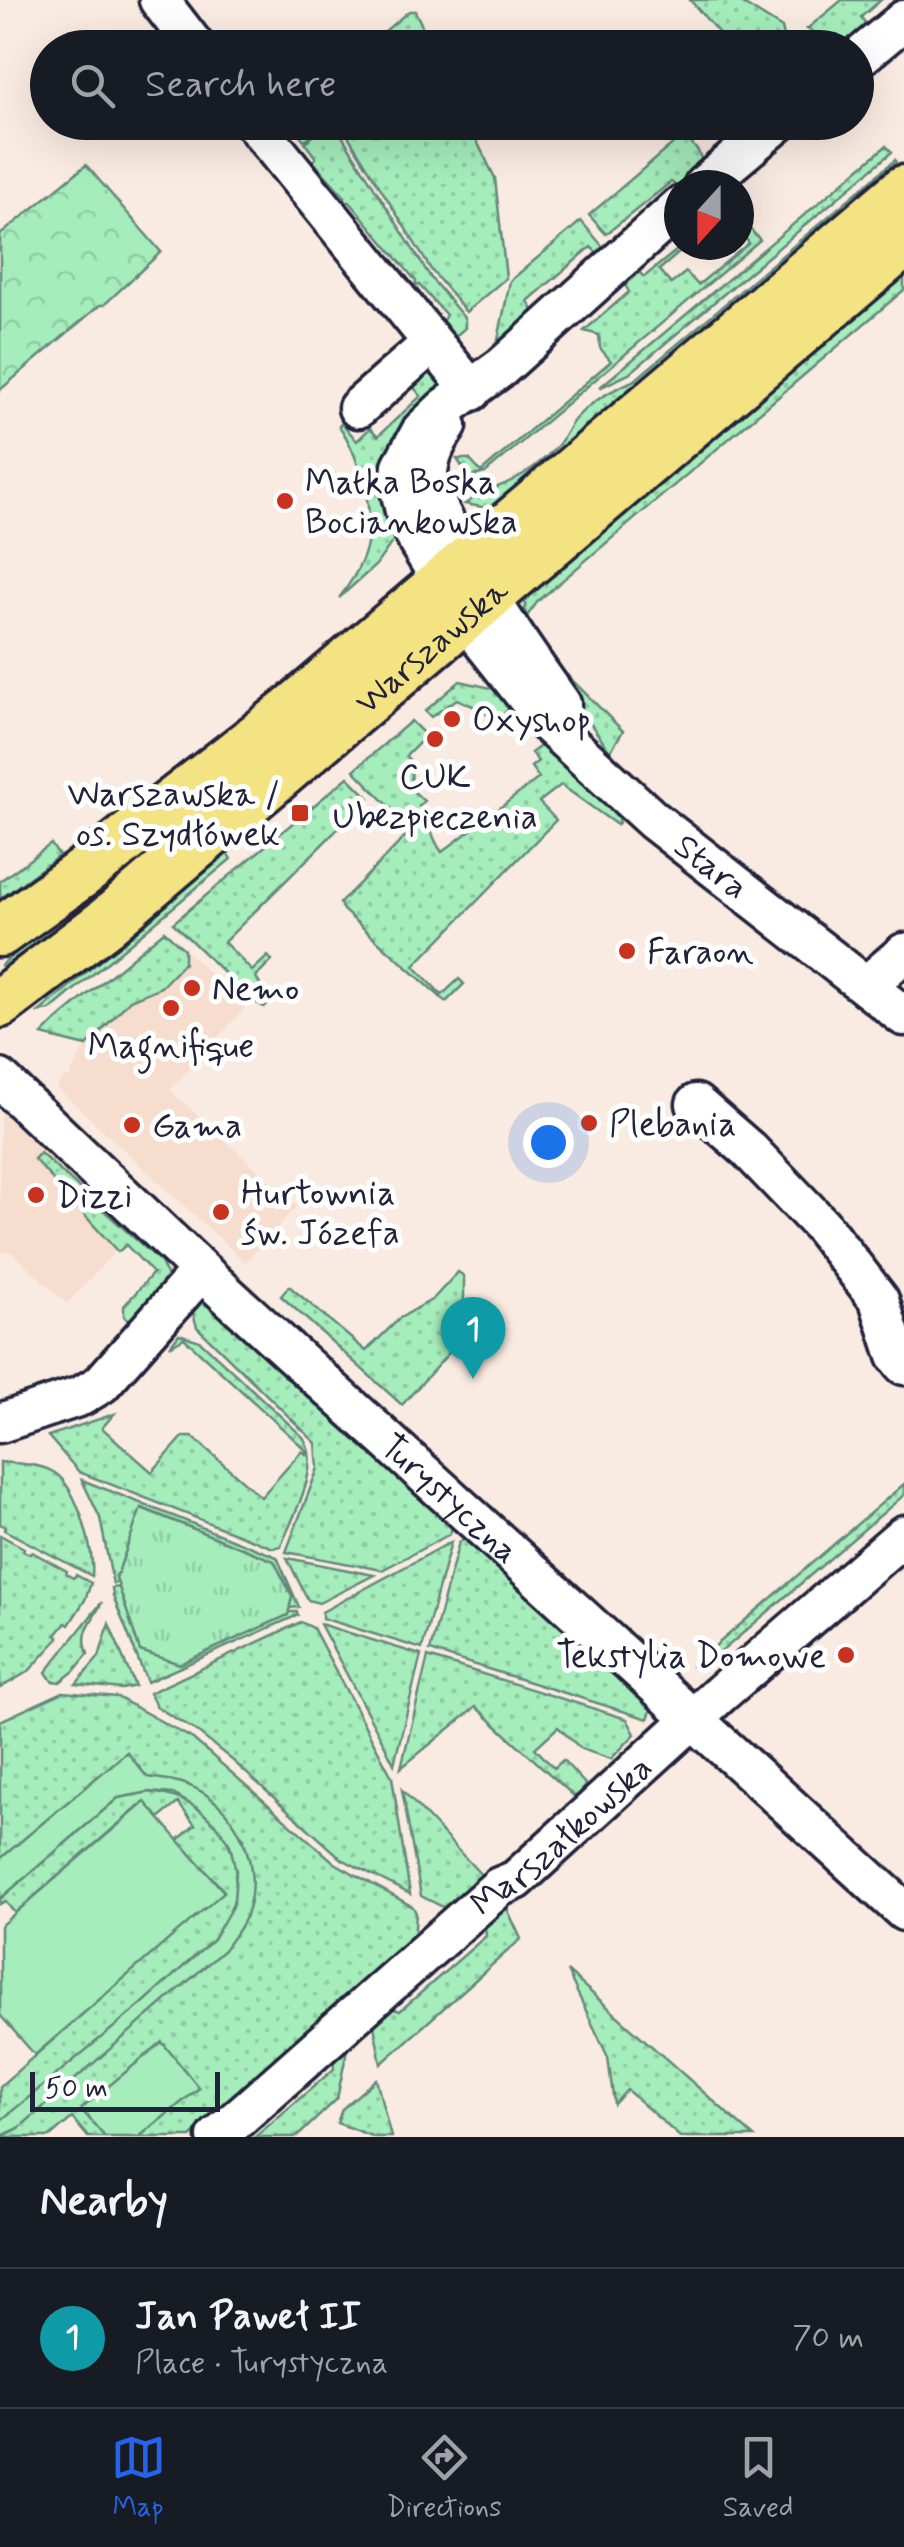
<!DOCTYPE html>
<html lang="en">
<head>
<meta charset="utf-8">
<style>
	:root { --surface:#171b24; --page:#242831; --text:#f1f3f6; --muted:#9ea1a6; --line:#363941; --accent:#2563eb }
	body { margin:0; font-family:Mynerve,sans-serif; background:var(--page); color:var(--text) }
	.compass { position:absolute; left:664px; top:170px; width:90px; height:90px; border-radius:50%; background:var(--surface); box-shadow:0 10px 40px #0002; rotate:201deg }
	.scale { position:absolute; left:30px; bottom:25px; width:190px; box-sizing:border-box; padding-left:10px; border:5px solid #22223b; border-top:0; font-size:28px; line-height:35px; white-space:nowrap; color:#22223b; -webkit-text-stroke:8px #fff; paint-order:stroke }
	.you { position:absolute; left:548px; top:1142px; width:35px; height:35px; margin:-25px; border:8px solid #fff; border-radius:50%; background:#1a73e8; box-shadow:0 0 0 15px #1a73e833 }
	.badge { display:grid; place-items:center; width:65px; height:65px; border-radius:50%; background:var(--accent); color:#fff; font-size:32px; font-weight:700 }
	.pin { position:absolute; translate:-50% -82px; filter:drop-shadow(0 2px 5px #0008) }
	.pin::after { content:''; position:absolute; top:52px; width:35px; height:30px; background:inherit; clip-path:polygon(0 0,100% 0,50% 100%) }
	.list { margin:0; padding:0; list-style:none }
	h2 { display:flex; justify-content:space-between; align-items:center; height:130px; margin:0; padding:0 40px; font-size:42px }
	h2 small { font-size:32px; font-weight:400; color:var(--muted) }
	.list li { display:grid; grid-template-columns:65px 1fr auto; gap:30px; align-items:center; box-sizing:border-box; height:140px; padding:0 40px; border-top:2px solid var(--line) }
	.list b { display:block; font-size:38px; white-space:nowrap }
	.list p { margin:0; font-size:32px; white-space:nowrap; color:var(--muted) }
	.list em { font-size:32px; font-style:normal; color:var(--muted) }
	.icon { flex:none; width:55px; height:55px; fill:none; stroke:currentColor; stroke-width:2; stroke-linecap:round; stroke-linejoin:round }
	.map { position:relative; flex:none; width:904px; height:2137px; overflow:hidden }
	.search { position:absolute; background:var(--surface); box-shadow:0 10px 40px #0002; left:30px; right:30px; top:30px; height:110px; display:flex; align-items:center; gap:25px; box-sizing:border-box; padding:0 35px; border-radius:55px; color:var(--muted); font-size:38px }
	.sheet { height:270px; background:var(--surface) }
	nav { display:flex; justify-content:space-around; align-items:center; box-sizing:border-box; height:140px; border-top:2px solid var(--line); background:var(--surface); font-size:28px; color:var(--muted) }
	nav a { display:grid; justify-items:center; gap:5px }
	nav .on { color:var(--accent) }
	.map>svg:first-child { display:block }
	.built { fill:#f6ddce }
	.grass { fill:url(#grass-dots); stroke:#64887b; stroke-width:2.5 }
	.forest { fill:url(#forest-crowns); stroke:#64887b; stroke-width:2.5 }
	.park { fill:url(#park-tufts); stroke:#64887b; stroke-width:2.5 }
	.pitch { fill:#a5edbb; stroke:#64887b; stroke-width:2.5 }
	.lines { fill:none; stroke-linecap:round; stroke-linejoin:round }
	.minor-casing { stroke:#22223b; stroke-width:45 }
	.major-casing { stroke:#22223b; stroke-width:55 }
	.minor { stroke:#fff; stroke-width:38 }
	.major { stroke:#f4e382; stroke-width:48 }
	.poi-dot { fill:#c8321e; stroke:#fff; stroke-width:4 }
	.labels { text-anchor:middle; stroke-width:10; stroke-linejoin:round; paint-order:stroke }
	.poi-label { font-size:35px; fill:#22223b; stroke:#fff; text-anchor:start }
	.street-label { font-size:35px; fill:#22223b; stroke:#fff }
</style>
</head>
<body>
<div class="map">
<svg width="904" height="2137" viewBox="0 0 904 2137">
	<defs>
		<pattern id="grass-dots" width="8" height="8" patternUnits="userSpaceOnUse" patternTransform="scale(2.5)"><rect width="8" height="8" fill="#a5edbb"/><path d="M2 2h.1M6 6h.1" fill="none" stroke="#8ecba2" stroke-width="1.8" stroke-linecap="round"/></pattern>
		<pattern id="forest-crowns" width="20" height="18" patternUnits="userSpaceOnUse" patternTransform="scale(2.5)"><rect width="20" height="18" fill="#a5edbb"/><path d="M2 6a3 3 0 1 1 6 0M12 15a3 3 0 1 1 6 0" fill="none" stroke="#8ecba2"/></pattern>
		<pattern id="park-tufts" width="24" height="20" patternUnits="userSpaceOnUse" patternTransform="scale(2.5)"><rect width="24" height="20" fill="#a5edbb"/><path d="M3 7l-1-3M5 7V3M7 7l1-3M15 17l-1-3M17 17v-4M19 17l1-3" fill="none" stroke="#8ecba2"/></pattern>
	</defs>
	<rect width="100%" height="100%" fill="#faebe2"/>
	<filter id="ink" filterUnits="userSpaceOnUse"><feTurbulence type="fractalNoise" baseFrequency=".01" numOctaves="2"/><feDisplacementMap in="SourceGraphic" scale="20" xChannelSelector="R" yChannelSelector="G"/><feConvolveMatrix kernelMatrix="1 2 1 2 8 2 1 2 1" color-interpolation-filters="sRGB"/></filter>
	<g filter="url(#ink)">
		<g class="built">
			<polygon points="184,949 245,1008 170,1090 297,1206 245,1262 56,1087 65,1077 69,1078 82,1052 130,1000 161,987 184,964"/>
			<polygon points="4,1113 130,1235 67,1304 12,1252 0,1251 0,1117"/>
		</g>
		<g class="grass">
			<polygon points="690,0 737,0 782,28 784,37 772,47 731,47"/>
			<polygon points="842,0 881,0 861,17 869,29 845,47 807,29"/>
			<polygon points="409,11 415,11 432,47 366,47"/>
			<polygon points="290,123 334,123 431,278 465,319 465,328 449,342 449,331 442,322 446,315 419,285 415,286 416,281 349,201 343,203 345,197 313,161 316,158 305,143 313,135 304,140"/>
			<polygon points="340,123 468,123 495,178 506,278 466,312 432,271"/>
			<polygon points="683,135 698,151 702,161 690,185 679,185 679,188 671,182 606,234 589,215"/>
			<polygon points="886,146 892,152 629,374 599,388"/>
			<path d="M895,160l1,3 -395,336 -14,9 -22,-4 18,-12 -2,6 7,-4 -3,-3c29,-8 52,-23 73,-46 7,-8 10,-18 17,-26 18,-19 37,-29 60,-39z"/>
			<polygon points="739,217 760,240 485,473 469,477 457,459 469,459 481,472 611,361 600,348 599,335 584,331 629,292 621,278 636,269 644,277 683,245 688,245 659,270 671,284 686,272 698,285 749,243 739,230"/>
			<polygon points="581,221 610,255 600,256 591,247 528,301 535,314 502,345 498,340 510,281"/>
			<polygon points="904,273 904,290 538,601 525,619 525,600 532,591"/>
			<path d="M431,369l17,18 -53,151 -19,27 -37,33c32,-41 37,-71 23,-121 -6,-18 -12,-36 -23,-51l3,-3 15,18 13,-13 8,8 43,-40 -12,-14 6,1 9,-12z"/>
			<polygon points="397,637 401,642 10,976 1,965"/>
			<polygon points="534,642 623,731 610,752"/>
			<polygon points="460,681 500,690 512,705 496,722 482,710 457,699 431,717 425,711"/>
			<path d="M411,721l15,15 -20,20 6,7 -1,26 13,12 -5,5c12,15 11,31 23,46l97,-74 -8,-11 7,-6 -7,-8 15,-11 71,73 2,8 -2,2 -56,-40 -22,17 17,18 -142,146 28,29 17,-16 5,5 -18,18 -103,-92 -3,-7 72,-73 -58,-60z"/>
			<polygon points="348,777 369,798 224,942 252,971 268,956 272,961 256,977 270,1003 264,1007 252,1000 173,923"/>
			<polygon points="51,844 59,856 0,899 0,881"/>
			<polygon points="227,853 231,859 50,1010 39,1012"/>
			<polygon points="164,931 184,949 184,963 161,987 130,1000 87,1046 42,1035 58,1019"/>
			<polygon points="40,1153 161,1262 168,1279 167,1285 132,1325 124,1316 124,1306 153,1273 126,1245 118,1252 34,1159"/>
			<polygon points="458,1272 464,1276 464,1336 402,1405 281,1296 289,1286 366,1351 400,1318 433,1299"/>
			<polygon points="200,1299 211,1302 212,1309 434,1511 442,1511 454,1522 450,1534 382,1570 286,1552 318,1468 316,1443 197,1327 190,1303"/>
			<path d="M179,1334l21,7 103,96c20,28 -10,79 -22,109l-8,2 -194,-76 -31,-36 66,-22 -12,14 50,44 31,-35h10l68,60 41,-46 4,3v-4l-122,-112 -14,8z"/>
			<path d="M0,1462c18,2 39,1 55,11 22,15 40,77 37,103l-88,-46 1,-3 -5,-3z"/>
			<polygon points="82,1480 277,1557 299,1607 289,1608 292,1596 274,1561 142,1508 116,1578 118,1582 113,1584 100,1518"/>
			<polygon points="904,1484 904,1495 700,1670 692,1666"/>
			<polygon points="0,1535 24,1548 23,1551 30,1554 32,1552 67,1571 66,1574 73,1578 76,1575 91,1583 85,1600 69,1625 66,1623 56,1635 59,1638 29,1671 0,1688"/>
			<polygon points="466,1538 653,1704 648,1719 430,1651 459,1542"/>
			<polygon points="451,1542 422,1649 322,1618 322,1612"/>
			<polygon points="287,1558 374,1575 319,1603 308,1600"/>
			<polygon points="119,1587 141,1651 180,1664 287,1615 288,1612 297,1612 298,1615 147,1682 113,1596 112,1588"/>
			<path d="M102,1602c-9,20 -23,28 -14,52l-14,17 -14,11 -8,-1 -6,-9z"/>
			<polygon points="301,1622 313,1628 392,1777 410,1894 342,1859 232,1760 196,1731 157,1707 149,1693"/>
			<polygon points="109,1624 135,1686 122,1689 76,1684 99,1657"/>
			<polygon points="320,1624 421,1655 394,1764 385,1746"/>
			<polygon points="428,1657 627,1719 635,1734 611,1759 581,1749 558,1727 535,1748 554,1768 563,1760 586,1785 576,1798 476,1707 401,1768"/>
			<polygon points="63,1692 117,1697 193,1739 335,1863 413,1907 416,1913 414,1941 191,2137 139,2137 199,2088 82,2110 105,2137 88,2137 72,2118 50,2137 2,2137 19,2128 246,1916 244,1838 187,1784 147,1777 127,1752 0,1859 0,1721"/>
			<polygon points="402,1790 485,1879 447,1909 421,1896"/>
			<path d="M149,1792c31,3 59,17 76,45 15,26 15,62 -1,87 -25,42 -91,88 -129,119 -31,26 -62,55 -95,78v-35l224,-195 -46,-51 17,-15 -17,-22 -19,15 -15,-16 -129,111 -10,-12 -5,3v-5l118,-101z"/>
			<polygon points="505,1904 521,1939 381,2064 373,2020 386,2006 400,2011 486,1936 484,1916"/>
			<polygon points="567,1971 754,2137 680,2137 627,2090 614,2104 608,2057"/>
			<polygon points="350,2035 337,2099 297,2137 255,2137 334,2069 332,2047"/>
			<polygon points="376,2079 391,2137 374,2137 337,2123 342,2109"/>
		</g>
		<polygon class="forest" points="86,165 161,252 104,305 100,305 0,390 0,235"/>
		<polygon class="park" points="141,1508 274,1561 292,1596 288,1615 180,1664 140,1651 116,1578"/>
		<g class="pitch">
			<path d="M127,1752l20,25c12,2 27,3 38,7 51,17 81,83 60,133 -5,12 -14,23 -21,33l-205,178 -19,9v-16l142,-117 71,-64 21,-37 2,-32 -6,-26 -12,-18 -19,-18 -26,-15 -24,-2 -31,6 -118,101v-40z"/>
			<polygon points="145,1802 224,1892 35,2055 0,2015 0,1926"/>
			<polygon points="162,2042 199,2088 139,2137 105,2137 81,2109"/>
		</g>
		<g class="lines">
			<g class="minor-casing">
				<g id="minor">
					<polyline points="159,0 196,48"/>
					<polyline points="856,60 904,20"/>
					<polyline points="253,122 472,391"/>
					<polyline points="704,185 779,122"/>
					<path id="s1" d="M679,207l-177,160 -57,41 -23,22 -20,36 -2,23 5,22 13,31 46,76 84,106 105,96 251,196"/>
					<polyline points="358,408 432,343"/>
					<path d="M447,426c-10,14 -19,32 -19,50 1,40 106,190 133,228"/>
					<polyline points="866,986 904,953"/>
					<path id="s2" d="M0,1079l224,213 680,619"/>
					<polyline points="696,1104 749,1150 821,1225 879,1300 897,1356 904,1365"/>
					<polyline points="0,1423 81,1396 101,1384 201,1271"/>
					<path id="s3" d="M217,2137l282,-250 17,-7 204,-186 184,-159"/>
				</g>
			</g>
			<g class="major-casing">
				<g id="major">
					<polyline points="0,932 81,874 286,715 904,190"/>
					<path id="s4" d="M0,1003l104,-79 800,-681"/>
				</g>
			</g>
			<use href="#minor" class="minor"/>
			<use href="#major" class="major"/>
		</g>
	</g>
	<g class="poi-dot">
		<circle cx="285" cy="501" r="10"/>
		<circle cx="452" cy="719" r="10"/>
		<circle cx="435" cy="739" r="10"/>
		<rect x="290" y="803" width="20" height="20" rx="5"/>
		<circle cx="627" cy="951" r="10"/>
		<circle cx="192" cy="988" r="10"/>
		<circle cx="171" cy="1008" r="10"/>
		<circle cx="589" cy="1123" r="10"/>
		<circle cx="132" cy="1125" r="10"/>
		<circle cx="36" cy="1195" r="10"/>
		<circle cx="221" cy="1212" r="10"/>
		<circle cx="846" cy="1655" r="10"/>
	</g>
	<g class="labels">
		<g class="poi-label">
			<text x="305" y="493">Matka Boska<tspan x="305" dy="40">Bociankowska</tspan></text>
			<text x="472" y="731">Oxyshop</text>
			<text x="435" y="788" text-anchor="middle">CUK<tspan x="435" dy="40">Ubezpieczenia</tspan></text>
			<text x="280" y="805" text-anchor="end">Warszawska /<tspan x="280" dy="40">os. Szydłówek</tspan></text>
			<text x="647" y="963">Faraon</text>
			<text x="212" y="1000">Nemo</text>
			<text x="171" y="1057" text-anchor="middle">Magnifique</text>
			<text x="609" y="1135">Plebania</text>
			<text x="152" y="1137">Gama</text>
			<text x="241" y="1204">Hurtownia<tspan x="241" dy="40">św. Józefa</tspan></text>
			<text x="56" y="1207">Dizzi</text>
			<text x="826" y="1667" text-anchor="end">Tekstylia Domowe</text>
		</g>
		<g class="street-label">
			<text dy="12" stroke="none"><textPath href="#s4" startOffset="560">Warszawska</textPath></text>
			<text dy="12" stroke="none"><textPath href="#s1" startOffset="902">Stara</textPath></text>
			<text dy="12" stroke="none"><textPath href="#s2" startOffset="615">Turystyczna</textPath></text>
			<text dy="12" stroke="none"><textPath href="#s3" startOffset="458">Marszałkowska</textPath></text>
		</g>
	</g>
</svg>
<svg class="compass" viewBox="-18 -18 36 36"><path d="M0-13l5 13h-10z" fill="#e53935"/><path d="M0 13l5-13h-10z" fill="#9ea1a6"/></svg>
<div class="scale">50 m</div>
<div class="you"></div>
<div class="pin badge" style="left:473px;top:1379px;background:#0f9aa8">1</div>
<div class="search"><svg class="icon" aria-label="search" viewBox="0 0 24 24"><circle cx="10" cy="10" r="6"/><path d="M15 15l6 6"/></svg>Search here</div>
</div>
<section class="sheet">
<h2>Nearby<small></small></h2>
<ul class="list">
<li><span class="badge" style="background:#0f9aa8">1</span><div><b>Jan Paweł II</b><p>Place · Turystyczna</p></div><em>70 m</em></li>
</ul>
</section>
<nav>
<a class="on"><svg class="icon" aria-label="map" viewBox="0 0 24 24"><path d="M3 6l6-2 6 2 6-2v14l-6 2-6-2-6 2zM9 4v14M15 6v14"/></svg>Map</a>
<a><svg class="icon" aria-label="directions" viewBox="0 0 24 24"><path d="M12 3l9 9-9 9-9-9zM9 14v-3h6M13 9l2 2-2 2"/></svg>Directions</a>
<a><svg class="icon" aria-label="saved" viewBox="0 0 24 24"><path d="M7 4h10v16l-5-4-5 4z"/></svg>Saved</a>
</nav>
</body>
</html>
